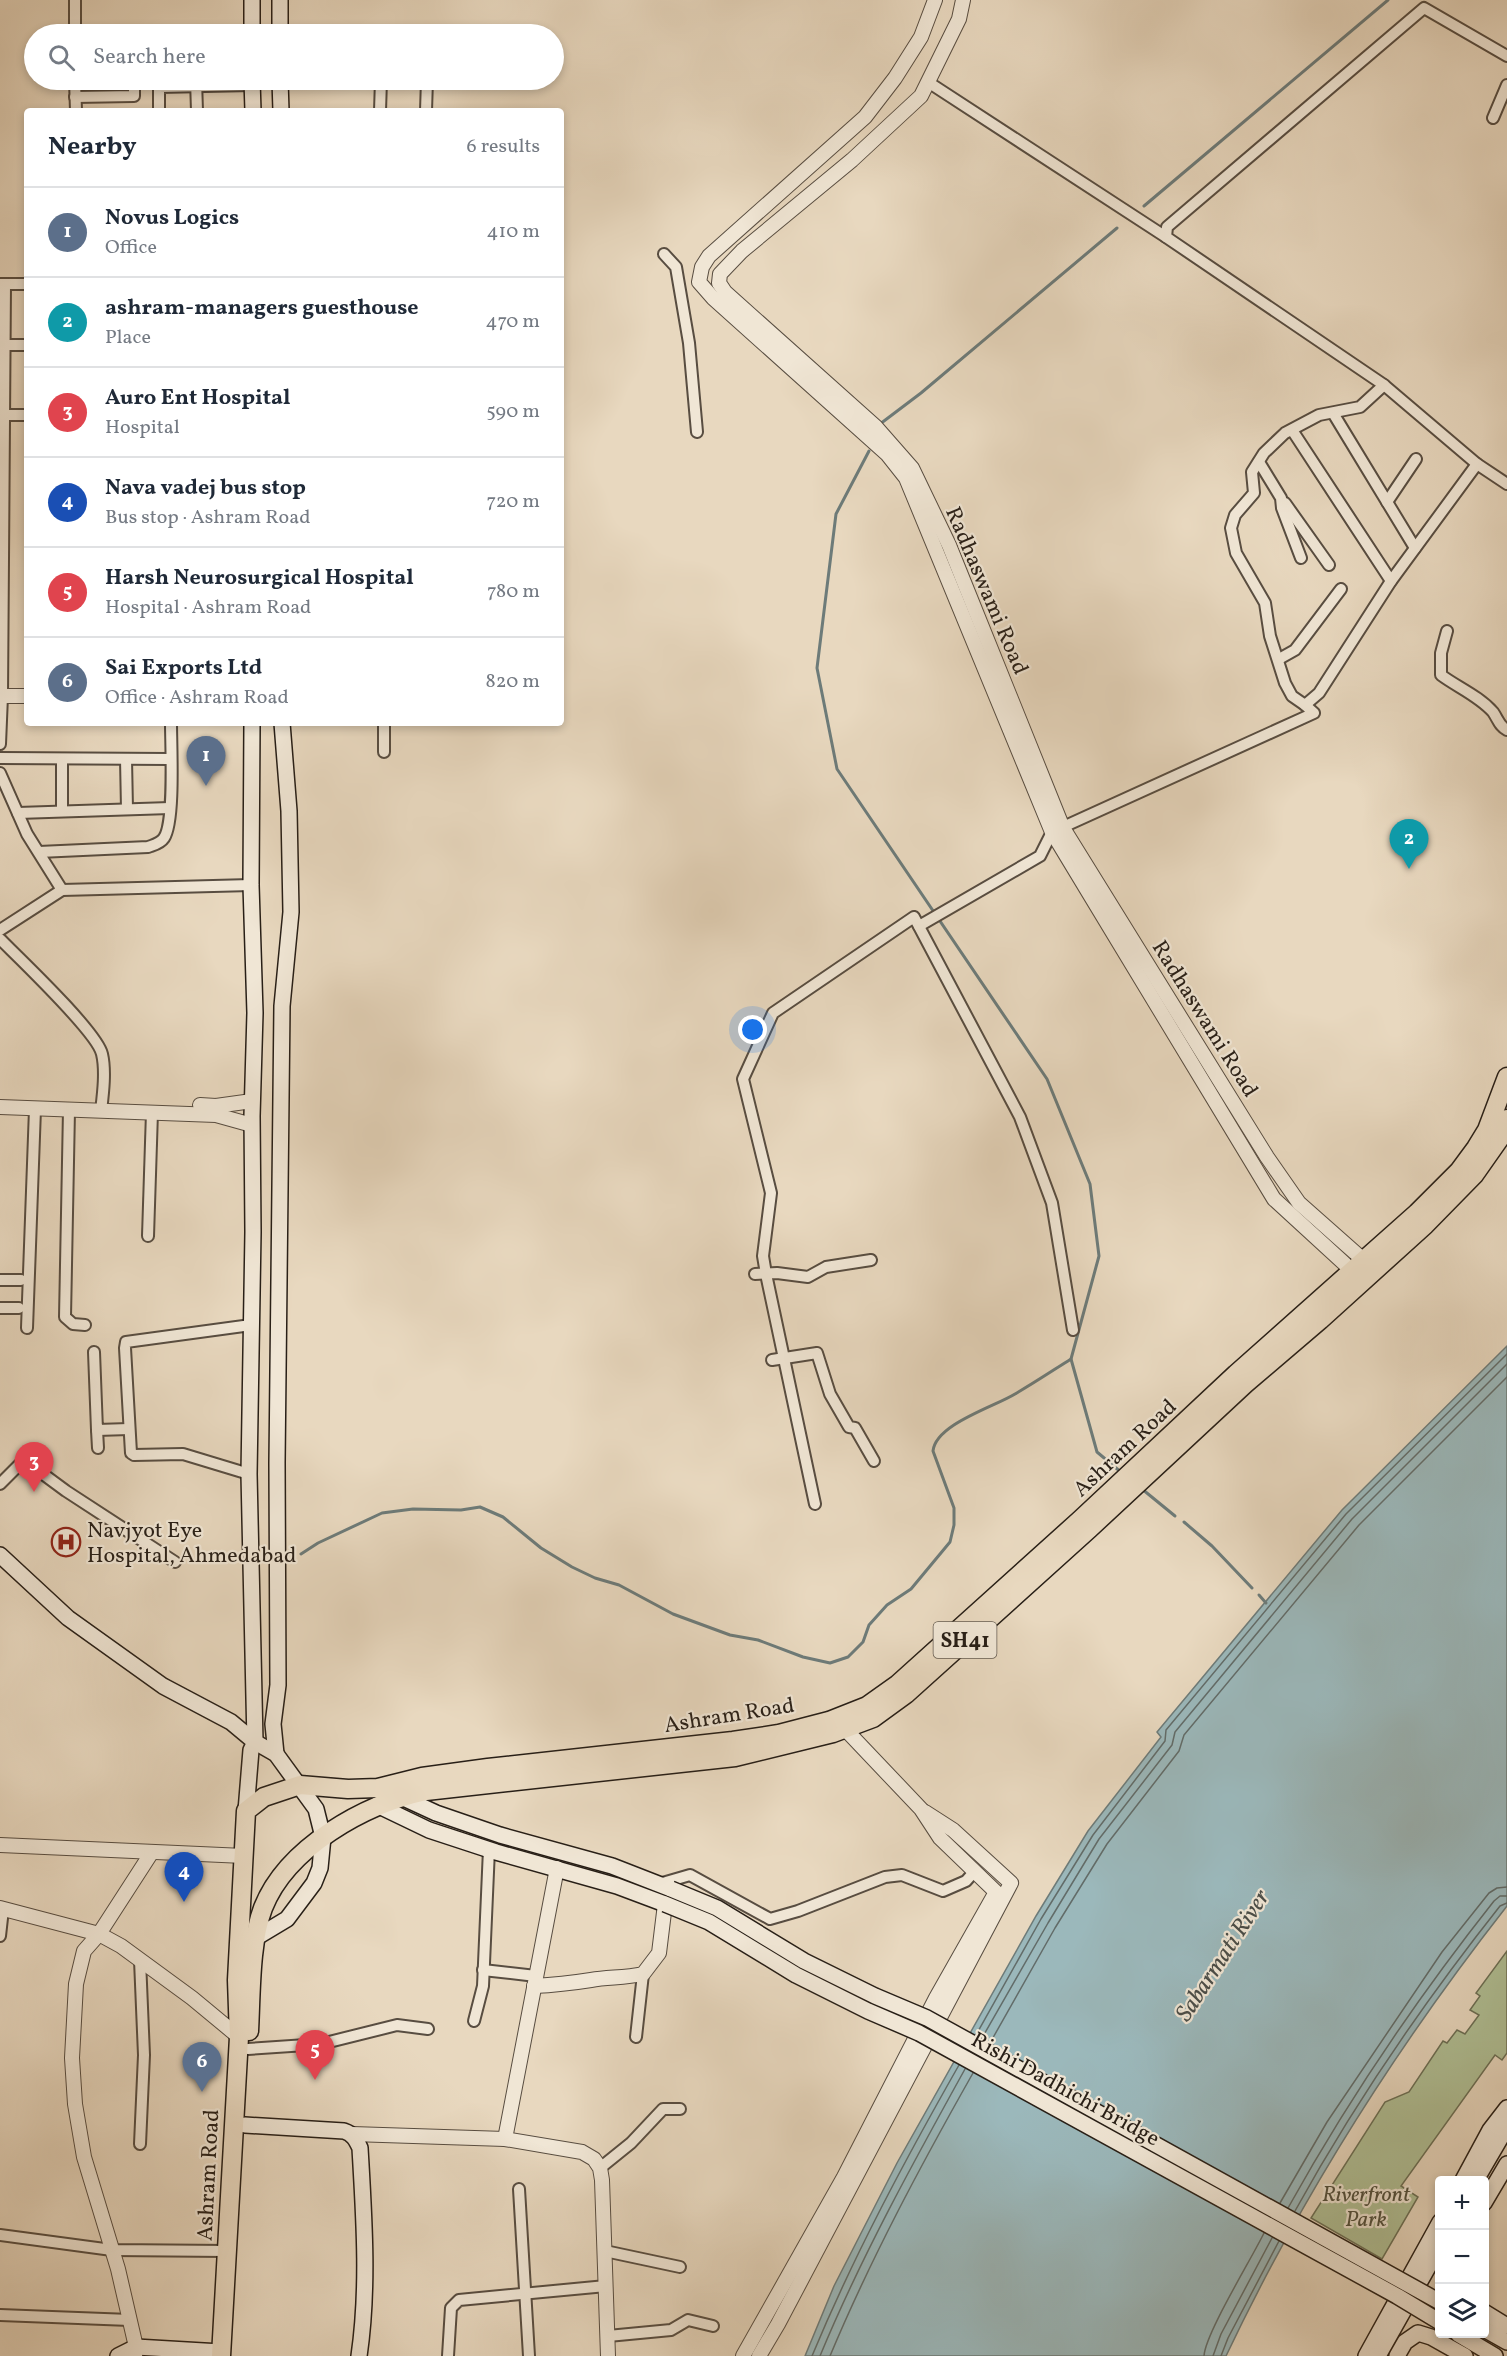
<!DOCTYPE html>
<html lang="en">
<head>
<meta charset="utf-8">
<style>
	:root { --surface:#fff; --page:#f2f2f3; --text:#1f2937; --muted:#747a83; --line:#e0e1e3; --accent:#111827 }
	body { margin:0; font-family:Vollkorn,serif; background:var(--page); color:var(--text) }
	.controls { position:absolute; right:18px; bottom:18px; display:grid; overflow:hidden; border-radius:6px; box-shadow:0 3px 9px #0003 }
	.controls button { width:54px; height:54px; display:grid; place-items:center; padding:0; border:0; border-bottom:2px solid var(--line); background:var(--surface); color:var(--text); font:30px sans-serif }
	.you { position:absolute; left:753px; top:1030px; width:21px; height:21px; margin:-15px; border:4px solid #fff; border-radius:50%; background:#1a73e8; box-shadow:0 0 0 9px #1a73e833 }
	.badge { display:grid; place-items:center; width:39px; height:39px; border-radius:50%; background:var(--accent); color:#fff; font-size:20px; font-weight:700 }
	.pin { position:absolute; translate:-50% -50px; filter:drop-shadow(0 2px 3px #0008) }
	.pin::after { content:''; position:absolute; top:32px; width:21px; height:18px; background:inherit; clip-path:polygon(0 0,100% 0,50% 100%) }
	.list { margin:0; padding:0; list-style:none }
	h2 { display:flex; justify-content:space-between; align-items:center; height:78px; margin:0; padding:0 24px; font-size:26px }
	h2 small { font-size:20px; font-weight:400; color:var(--muted) }
	.list li { display:grid; grid-template-columns:39px 1fr auto; gap:18px; align-items:center; box-sizing:border-box; height:90px; padding:0 24px; border-top:2px solid var(--line) }
	.list b { display:block; font-size:22px; white-space:nowrap }
	.list p { margin:0; font-size:20px; white-space:nowrap; color:var(--muted) }
	.list em { font-size:20px; font-style:normal; color:var(--muted) }
	.icon { flex:none; width:33px; height:33px; fill:none; stroke:currentColor; stroke-width:2; stroke-linecap:round; stroke-linejoin:round }
	.map { position:relative; flex:none; width:1507px; height:2356px; overflow:hidden }
	.search { position:absolute; background:var(--surface); box-shadow:0 3px 9px #0003; left:24px; top:24px; width:540px; height:66px; display:flex; align-items:center; gap:15px; box-sizing:border-box; padding:0 21px; border-radius:33px; color:var(--muted); font-size:22px }
	.panel { position:absolute; background:var(--surface); box-shadow:0 3px 9px #0003; left:24px; top:108px; width:540px; height:618px; border-radius:6px }
	.map>svg:first-child { display:block }
	.green { fill:#b0c096; stroke:#6c7056; stroke-width:1.5 }
	.water { fill:#9bb8bb; stroke:#6d7b79; stroke-width:1.5 }
	.lines { fill:none; stroke-linecap:round; stroke-linejoin:round }
	.shore { stroke:#626c69; stroke-width:1.5 }
	.stream { stroke:#6d7b79; stroke-width:3 }
	.minor-casing { stroke:#584d41; stroke-width:14 }
	.tertiary-casing { stroke:#584d41; stroke-width:16 }
	.secondary-casing { stroke:#281f17; stroke-width:18 }
	.primary-casing { stroke:#281f17; stroke-width:21 }
	.minor { stroke:#f0e6d5; stroke-width:10 }
	.tertiary { stroke:#f0e6d5; stroke-width:14 }
	.secondary { stroke:#f0e6d5; stroke-width:15 }
	.primary { stroke:#e8d8bf; stroke-width:18 }
	.secondary-bridge-casing { stroke:#281f17; stroke-width:18; stroke-linecap:butt }
	.secondary-bridge { stroke:#f0e6d5; stroke-width:15 }
	.labels { text-anchor:middle; stroke-width:4.5; stroke-linejoin:round; paint-order:stroke }
	.shield { fill:#f0e6d5; stroke:#645b50; stroke-width:1.5 }
	.shield-label { font-size:21px; font-weight:bold; fill:#281f17 }
	.street-label { font-size:22px; fill:#281f17; stroke:#f0e6d5 }
	.poi-label { font-size:22px; fill:#281f17; stroke:#f0e6d5; text-anchor:start }
	.park-label { font-size:22px; font-style:italic; fill:#514f3d; stroke:#f0e6d5 }
	.water-label { font-size:24px; font-style:italic; fill:#4a4d48; stroke:#f0e6d5 }
</style>
</head>
<body>
<div class="map">
<svg width="1507" height="2356" viewBox="0 0 1507 2356">
	<rect width="100%" height="100%" fill="#e8d8bf"/>
	<filter id="stains"><feTurbulence type="fractalNoise" baseFrequency=".00333" numOctaves="4"/><feColorMatrix values="0 0 0 0 .2 0 0 0 0 .09 0 0 0 0 .02 0 0 0 .5 -.17"/></filter>
	<radialGradient id="worn" r=".72"><stop offset=".6" stop-color="#630" stop-opacity="0"/><stop offset="1" stop-color="#630" stop-opacity=".3"/></radialGradient>
	<polygon class="green" points="1507,1951 1507,2053 1502,2060 1495,2055 1401,2186 1418,2197 1382,2259 1311,2218 1385,2102 1409,2092 1443,2041 1447,2043 1457,2030 1465,2034 1479,2015 1470,2010 1480,1996 1476,1993"/>
	<path class="water" d="M1507,1346v560c-109,139 -205,290 -281,450h-421l29,-70 63,-123 139,-247 52,-85 73,-94 -4,-5 185,-222z"/>
	<g class="lines">
		<g class="shore">
			<polyline points="976,2035 1041,1919 1093,1835 1165,1741 1166,1730 1346,1514 1507,1354"/>
			<polyline points="982,2038 1048,1923 1099,1839 1172,1745 1175,1732 1352,1519 1507,1364"/>
			<polyline points="990,2043 1055,1928 1107,1844 1179,1751 1184,1735 1359,1525 1507,1377"/>
			<polyline points="1280,2203 1327,2122 1442,1952 1489,1893 1497,1888 1507,1887"/>
			<path d="M1288,2208c60,-108 130,-211 206,-307l6,-5h7"/>
			<path d="M1295,2211c59,-107 129,-209 205,-305l7,-3"/>
			<path d="M812,2356c42,-101 93,-196 147,-291"/>
			<path d="M820,2356c41,-99 93,-193 145,-287"/>
			<path d="M830,2356c41,-98 91,-191 143,-283"/>
			<path d="M1204,2356c1,-22 48,-98 60,-123"/>
			<polyline points="1213,2356 1221,2334 1272,2238"/>
			<polyline points="1221,2356 1228,2338 1279,2241"/>
		</g>
		<g class="stream">
			<polyline points="1144,206 1388,0"/>
			<polyline points="880,424 921,393 1117,228"/>
			<polyline points="869,451 836,514 817,668 837,769 1047,1079 1090,1184 1099,1256 1071,1359 1097,1452 1122,1473"/>
			<polyline points="1142,1489 1175,1516"/>
			<polyline points="1184,1522 1212,1546 1252,1588"/>
			<path d="M301,1554l17,-11 64,-30 31,-4 48,1 19,-3 23,10 38,31 31,19 23,11 24,7 54,29 57,21 28,5 45,17 27,6 18,-6 15,-15 6,-17 18,-20 24,-16 39,-47 4,-17v-17l-21,-57c3,-27 61,-44 82,-57 19,-11 37,-23 56,-35"/>
			<polyline points="1259,1595 1266,1603"/>
		</g>
		<g class="minor-casing">
			<g id="minor">
				<polyline points="75,0 75,34"/>
				<polyline points="1507,56 1424,8 1167,227 1166,237 1384,385 1477,464 1507,484"/>
				<polyline points="75,80 76,111"/>
				<polyline points="196,80 197,111"/>
				<polyline points="928,82 1166,237"/>
				<polyline points="75,97 134,96 134,80"/>
				<polyline points="159,111 159,87 252,85"/>
				<polyline points="380,111 381,80"/>
				<polyline points="426,111 427,80"/>
				<polyline points="1493,118 1507,85"/>
				<polyline points="664,254 676,267 689,343 697,432"/>
				<polyline points="0,284 27,284"/>
				<polyline points="5,345 27,345"/>
				<polyline points="1384,385 1360,407 1319,415 1285,433 1264,453 1252,472 1254,493 1235,515 1231,528 1236,553 1265,603 1270,636 1285,683 1292,696 1305,705 1319,693 1391,581 1477,464"/>
				<polyline points="1333,413 1415,548"/>
				<polyline points="4,415 27,415"/>
				<polyline points="1292,430 1391,581"/>
				<polyline points="1259,462 1281,498 1282,508 1301,558"/>
				<polyline points="1387,502 1416,459"/>
				<polyline points="1285,503 1329,565"/>
				<path d="M1447,631l-6,22v22c16,12 38,21 52,37 5,7 6,14 14,18"/>
				<polyline points="1279,659 1295,650 1341,589"/>
				<polyline points="384,723 384,752"/>
				<polyline points="0,744 2,696 5,284"/>
				<polyline points="0,758 170,759"/>
				<polyline points="126,759 127,809"/>
				<polyline points="0,773 27,834 62,890 0,930"/>
				<polyline points="62,811 62,759"/>
				<polyline points="18,813 170,808"/>
				<path d="M39,852l109,-5c5,-2 12,-3 16,-9 11,-16 7,-92 7,-115"/>
				<polyline points="62,890 251,885"/>
				<polyline points="919,926 1040,856 1052,832 1314,713 1305,705"/>
				<path d="M0,939c20,20 97,93 102,115 4,17 1,40 -1,57"/>
				<polyline points="69,1110 65,1317 73,1324 85,1325"/>
				<polyline points="148,1236 152,1112"/>
				<polyline points="755,1274 777,1273 808,1277 826,1267 871,1260"/>
				<polyline points="0,1280 21,1280"/>
				<polyline points="0,1308 19,1308"/>
				<polyline points="27,1328 35,1109"/>
				<polyline points="94,1352 97,1430 129,1429"/>
				<polyline points="772,1360 817,1353 830,1394 849,1427 855,1428 874,1461"/>
				<polyline points="97,1430 98,1448"/>
				<polyline points="249,1474 183,1454 134,1455 131,1453 125,1348 126,1342 251,1325"/>
				<polyline points="0,1484 24,1460 66,1491 175,1562"/>
				<polyline points="815,1504 766,1274 763,1256 771,1193 743,1079 773,1013 914,917 1020,1117 1052,1203 1073,1330"/>
				<polyline points="659,1884 690,1875 770,1919 798,1911 885,1877 902,1875 943,1891 966,1881 974,1872"/>
				<polyline points="0,1936 3,1909"/>
				<polyline points="483,1970 536,1976"/>
				<polyline points="474,2021 483,1986 489,1849"/>
				<polyline points="636,2037 643,1974"/>
				<polyline points="248,2049 321,2044 397,2025 428,2029"/>
				<polyline points="140,2144 144,2055 140,1960"/>
				<polyline points="600,2168 631,2143 663,2109 680,2109"/>
				<polyline points="519,2189 529,2356"/>
				<polyline points="0,2235 112,2250 227,2251"/>
				<polyline points="605,2251 680,2267"/>
				<polyline points="0,2315 130,2320"/>
				<polyline points="608,2336 671,2330 688,2320 713,2326"/>
				<polyline points="448,2356 451,2308 459,2300 606,2286"/>
			</g>
		</g>
		<g class="tertiary-casing">
			<g id="tertiary">
				<polyline points="935,0 921,37 895,78 865,117 709,256 702,267 699,282 713,298 887,454 906,478 1052,832 1274,1199 1359,1277"/>
				<polyline points="963,0 959,19 921,96 852,160 742,251 720,274 719,283 725,292 876,427 912,468 949,545 1063,828 1267,1157 1299,1203 1369,1265"/>
				<polyline points="0,696 27,696"/>
				<polyline points="200,1105 216,1106 252,1101"/>
				<polyline points="0,1107 216,1115 252,1125"/>
				<polyline points="0,1845 244,1856"/>
				<polyline points="0,1908 99,1934 121,1946 192,1998 239,2037"/>
				<path d="M534,1986c20,-1 38,-3 57,-6 18,-3 33,-2 52,-6l16,-21 6,-49"/>
				<polyline points="352,2134 505,2139 582,2152 594,2159 600,2168 602,2180 608,2356"/>
				<polyline points="505,2139 557,1868"/>
				<polyline points="135,2356 136,2347 118,2269 84,2157 75,2104 72,2058 76,1984 84,1951 99,1934 152,1852"/>
				<polyline points="743,2356 844,2177 936,1998 996,1892 940,1838 921,1809 845,1729"/>
				<polyline points="759,2356 778,2324 1011,1883 953,1830 925,1812"/>
			</g>
		</g>
		<g class="secondary-casing">
			<g id="secondary">
				<polyline points="252,0 252,34"/>
				<polyline points="280,0 280,34"/>
				<polyline points="252,80 253,111"/>
				<polyline points="280,80 281,111"/>
				<polyline points="0,1555 68,1618 163,1686 231,1722 255,1742 276,1754 316,1809 323,1837 320,1868 314,1883 287,1919 257,1937"/>
				<polyline points="276,1754 273,1724 278,1685 277,1463 282,1006 291,912 289,811 282,723"/>
				<polyline points="397,1795 436,1813 500,1835 612,1866 671,1889"/>
				<polyline points="377,1805 429,1830 496,1852 617,1886 665,1904"/>
				<polyline points="246,1811 251,1750 255,1742 249,1474 253,1232 252,1116 255,1013 251,885 252,723"/>
				<path d="M245,2125l99,6c9,3 12,8 16,17 4,69 9,140 -1,208"/>
				<polyline points="1463,2180 1490,2130 1507,2108"/>
				<polyline points="1476,2180 1507,2127"/>
				<polyline points="1484,2203 1507,2164"/>
				<polyline points="1484,2312 1507,2326"/>
				<polyline points="1484,2329 1507,2342"/>
				<polyline points="1458,2334 1495,2356"/>
				<polyline points="118,2356 136,2347 221,2352"/>
				<polyline points="1366,2356 1440,2222"/>
				<polyline points="1378,2356 1440,2246"/>
				<polyline points="1397,2356 1405,2342 1418,2333 1431,2337 1465,2356"/>
			</g>
		</g>
		<g class="primary-casing">
			<g id="primary">
				<path d="M249,2031c2,-37 1,-89 14,-123 24,-61 102,-104 163,-117l309,-34 98,-24 40,-15 33,-24 183,-165 156,-145 75,-64 105,-95 49,-50 26,-37 7,-19"/>
				<polyline points="221,2356 239,2037 237,1980 246,1811 264,1797 300,1785 348,1789 378,1788 422,1777 488,1768 733,1741 779,1734 829,1721 867,1706 898,1684 1080,1520 1236,1374 1417,1213 1459,1171 1476,1148 1487,1130 1507,1077"/>
			</g>
		</g>
		<use href="#minor" class="minor"/>
		<use href="#tertiary" class="tertiary"/>
		<use href="#secondary" class="secondary"/>
		<use href="#primary" class="primary"/>
		<g class="secondary-bridge-casing">
			<g id="secondary-bridge">
				<polyline points="671,1889 717,1908 804,1961 875,1996 927,2018 1440,2302"/>
				<polyline points="665,1904 709,1922 796,1975 868,2011 919,2033 1397,2296 1440,2322"/>
			</g>
		</g>
		<use href="#secondary-bridge" class="secondary-bridge"/>
	</g>
	<defs>
		<g id="hospital-ring" transform="scale(1.5)"><circle r="9.5" fill="#f0e6d5" stroke="#8f2418" stroke-width="1.5"/><path d="M-5-5h3v3.5h4V-5h3V5h-3V1.5h-4V5h-3Z" fill="#8f2418"/></g>
	</defs>
	<g fill-rule="evenodd">
		<use href="#hospital-ring" x="66" y="1542"/>
	</g>
	<g class="labels">
		<rect class="shield" x="933.5" y="1622" width="63" height="36" rx="4.5"/>
		<g class="shield-label">
			<text x="965" y="1647">SH41</text>
		</g>
		<g class="street-label">
			<text transform="translate(988 590) rotate(67)" y="8">Radhaswami Road</text>
			<text transform="translate(1206 1018) rotate(58)" y="8">Radhaswami Road</text>
			<text transform="translate(1124 1447) rotate(-43)" y="8">Ashram Road</text>
			<text transform="translate(729 1714) rotate(-9)" y="8">Ashram Road</text>
			<text transform="translate(1066 2088) rotate(29)" y="8">Rishi Dadhichi Bridge</text>
			<text transform="translate(207 2175) rotate(-87)" y="8">Ashram Road</text>
		</g>
		<g class="poi-label">
			<text x="87" y="1537">Navjyot Eye<tspan x="87" dy="25">Hospital, Ahmedabad</tspan></text>
		</g>
		<g class="park-label">
			<text x="1366" y="2201">Riverfront<tspan x="1366" dy="25">Park</tspan></text>
		</g>
		<g class="water-label">
			<text transform="translate(1222 1955) rotate(-57)" y="8">Sabarmati River</text>
		</g>
	</g>
	<rect width="100%" height="100%" filter="url(#stains)"/>
	<rect width="100%" height="100%" fill="url(#worn)"/>
</svg>
<div class="controls">
<button>+</button>
<button>−</button>
<button><svg class="icon" aria-label="layers" viewBox="0 0 24 24"><path d="M12 4l9 5-9 5-9-5zM3 14l9 5 9-5"/></svg></button>
</div>
<div class="you"></div>
<div class="pin badge" style="left:206px;top:786px;background:#5c6f8a">1</div>
<div class="pin badge" style="left:1409px;top:869px;background:#0f9aa8">2</div>
<div class="pin badge" style="left:34px;top:1492px;background:#e0444e">3</div>
<div class="pin badge" style="left:184px;top:1902px;background:#1a4fb4">4</div>
<div class="pin badge" style="left:315px;top:2080px;background:#e0444e">5</div>
<div class="pin badge" style="left:202px;top:2092px;background:#5c6f8a">6</div>
<div class="search"><svg class="icon" aria-label="search" viewBox="0 0 24 24"><circle cx="10" cy="10" r="6"/><path d="M15 15l6 6"/></svg>Search here</div>
<section class="panel">
<h2>Nearby<small>6 results</small></h2>
<ul class="list">
<li><span class="badge" style="background:#5c6f8a">1</span><div><b>Novus Logics</b><p>Office</p></div><em>410 m</em></li>
<li><span class="badge" style="background:#0f9aa8">2</span><div><b>ashram-managers guesthouse</b><p>Place</p></div><em>470 m</em></li>
<li><span class="badge" style="background:#e0444e">3</span><div><b>Auro Ent Hospital</b><p>Hospital</p></div><em>590 m</em></li>
<li><span class="badge" style="background:#1a4fb4">4</span><div><b>Nava vadej bus stop</b><p>Bus stop · Ashram Road</p></div><em>720 m</em></li>
<li><span class="badge" style="background:#e0444e">5</span><div><b>Harsh Neurosurgical Hospital</b><p>Hospital · Ashram Road</p></div><em>780 m</em></li>
<li><span class="badge" style="background:#5c6f8a">6</span><div><b>Sai Exports Ltd</b><p>Office · Ashram Road</p></div><em>820 m</em></li>
</ul>
</section>
</div>
</body>
</html>
